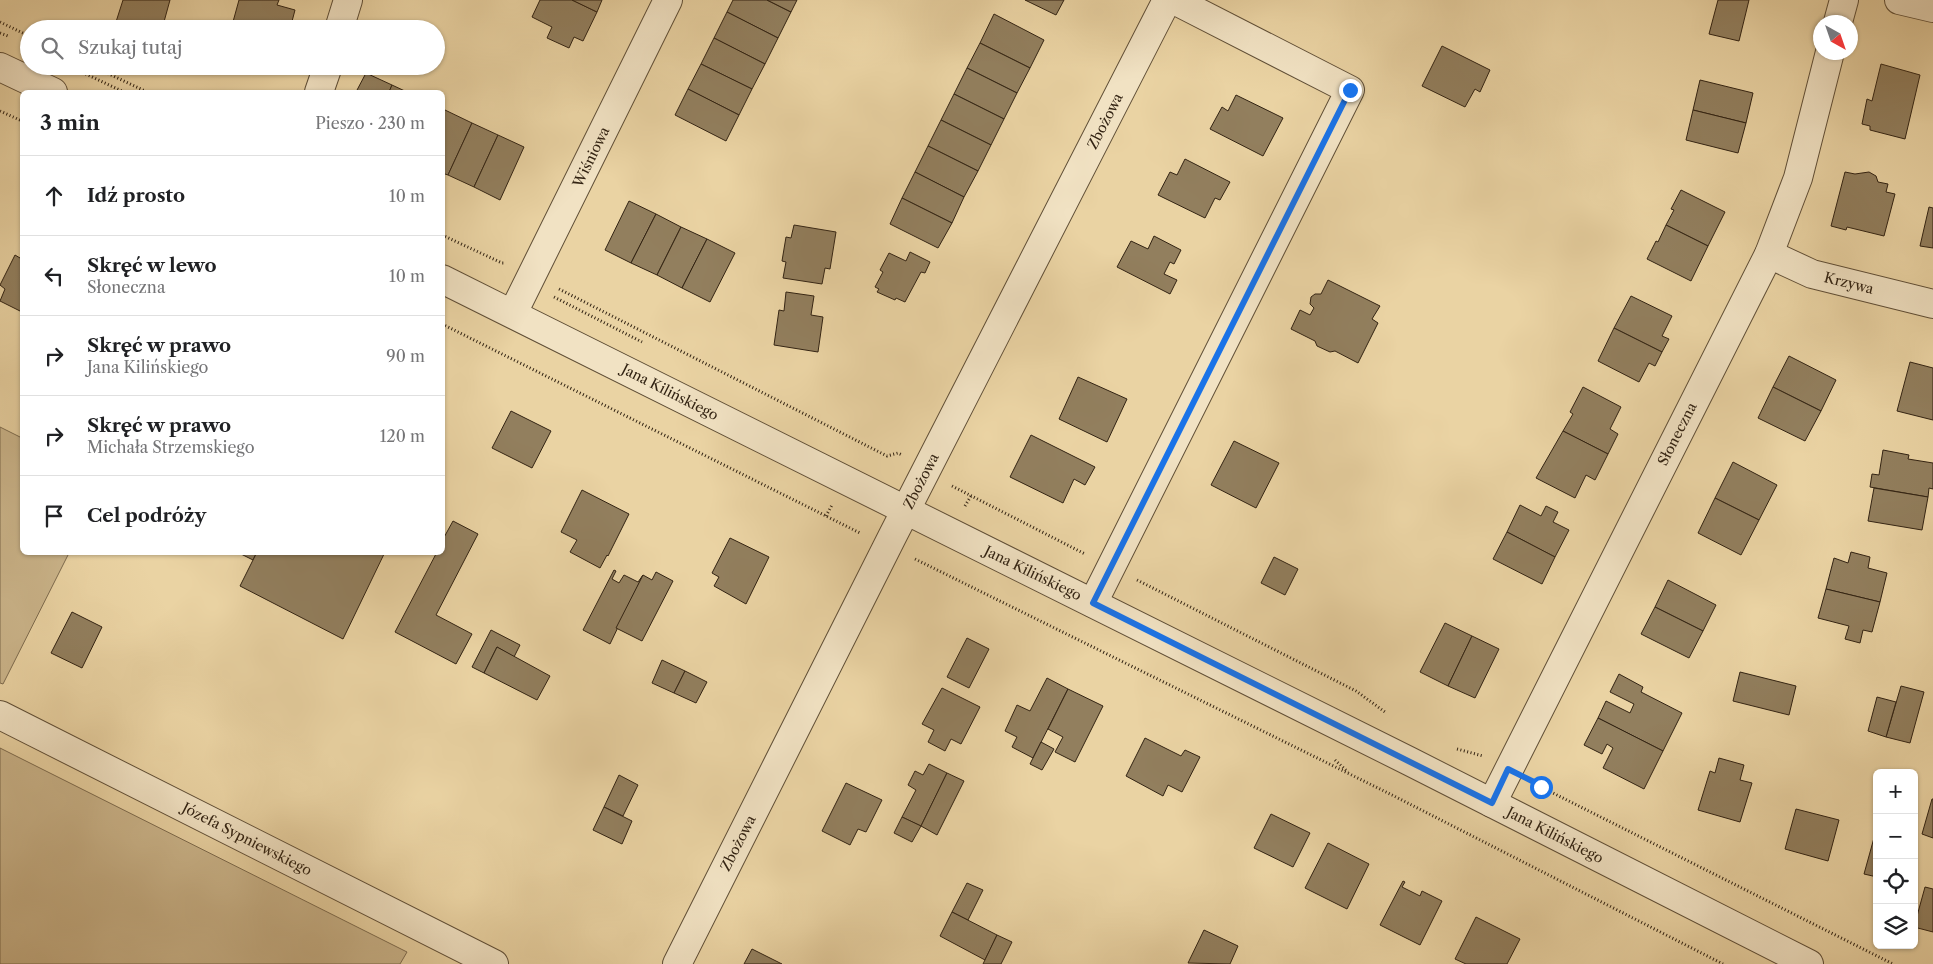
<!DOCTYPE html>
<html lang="pl">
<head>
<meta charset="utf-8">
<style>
	:root { --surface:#fff; --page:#f6f6f6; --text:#202124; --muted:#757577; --line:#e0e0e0 }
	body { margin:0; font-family:"Libre Caslon Text",serif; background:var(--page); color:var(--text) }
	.controls { position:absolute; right:15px; bottom:15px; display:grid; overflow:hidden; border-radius:8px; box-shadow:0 1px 4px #0004 }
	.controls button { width:45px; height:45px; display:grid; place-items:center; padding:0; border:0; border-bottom:1px solid var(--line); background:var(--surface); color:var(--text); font:25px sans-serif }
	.compass { position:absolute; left:1813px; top:15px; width:45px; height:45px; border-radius:50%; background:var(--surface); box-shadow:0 1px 4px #0004; rotate:140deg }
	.stop { position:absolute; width:15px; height:15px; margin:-11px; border:4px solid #1a73e8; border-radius:50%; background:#fff }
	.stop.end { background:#1a73e8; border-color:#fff; box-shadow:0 1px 5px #0008 }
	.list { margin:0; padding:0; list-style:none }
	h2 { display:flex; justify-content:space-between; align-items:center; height:65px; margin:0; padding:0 20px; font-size:21px }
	h2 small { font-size:16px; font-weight:400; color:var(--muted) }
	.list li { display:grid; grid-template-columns:32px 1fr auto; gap:15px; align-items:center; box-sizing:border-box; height:80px; padding:0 20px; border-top:1px solid var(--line) }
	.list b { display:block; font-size:19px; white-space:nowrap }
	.list p { margin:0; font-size:16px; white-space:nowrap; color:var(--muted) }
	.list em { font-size:16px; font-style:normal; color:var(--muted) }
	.icon { flex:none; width:28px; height:28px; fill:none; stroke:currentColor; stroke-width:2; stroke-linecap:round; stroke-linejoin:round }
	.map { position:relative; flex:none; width:1933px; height:964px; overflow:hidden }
	.search { position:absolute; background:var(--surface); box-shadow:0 1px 4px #0004; left:20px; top:20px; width:425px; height:55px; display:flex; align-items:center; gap:12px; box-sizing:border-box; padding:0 18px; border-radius:28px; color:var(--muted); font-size:19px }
	.panel { position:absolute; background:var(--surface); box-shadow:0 1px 4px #0004; left:20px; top:90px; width:425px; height:465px; border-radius:8px }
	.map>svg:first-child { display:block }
	.green { fill:#cbb58b; stroke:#7e6c4f }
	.building { fill:#927f5e; stroke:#322313 }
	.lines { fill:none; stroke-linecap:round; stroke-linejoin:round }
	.minor-casing { stroke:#604f37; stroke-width:30 }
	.path { stroke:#322313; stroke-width:3; stroke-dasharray:1 2.5; stroke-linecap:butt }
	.minor { stroke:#f1e2c3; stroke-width:28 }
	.route { stroke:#1a73e8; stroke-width:6 }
	.labels { text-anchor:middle; stroke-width:4; stroke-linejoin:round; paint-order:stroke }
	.street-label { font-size:14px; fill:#322313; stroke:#f1e2c3 }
</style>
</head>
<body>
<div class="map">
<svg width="1933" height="964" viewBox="0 0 1933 964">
	<rect width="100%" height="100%" fill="#ead3a3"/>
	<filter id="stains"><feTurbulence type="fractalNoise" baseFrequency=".004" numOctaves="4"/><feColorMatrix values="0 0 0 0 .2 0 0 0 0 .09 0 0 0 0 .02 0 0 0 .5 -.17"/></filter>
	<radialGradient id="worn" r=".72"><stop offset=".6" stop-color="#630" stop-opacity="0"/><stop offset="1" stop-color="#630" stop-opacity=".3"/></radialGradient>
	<g class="green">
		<polygon points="0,427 22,438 22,552 69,553 3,684 0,683"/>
		<polygon points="0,748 407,952 400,964 0,964"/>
	</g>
	<g class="building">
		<polygon points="123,0 170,0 162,29 129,29 115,25"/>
		<polygon points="239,0 279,0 277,5 295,10 290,29 231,29"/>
		<polygon points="540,0 572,0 597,12 583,41 574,37 569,48 547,38 552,27 532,17"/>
		<polygon points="572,0 602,0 597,12"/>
		<polygon points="733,0 767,0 791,12 778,38 727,12"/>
		<polygon points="767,0 797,0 791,12"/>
		<polygon points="1025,0 1064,0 1056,15"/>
		<polygon points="1718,0 1749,0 1739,41 1709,34"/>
		<polygon points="727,12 778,38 765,64 714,38"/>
		<polygon points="994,14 1044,40 1030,68 980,43"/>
		<polygon points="714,38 765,64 752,89 701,64"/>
		<polygon points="980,43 1030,68 1017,93 967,68"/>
		<polygon points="1442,46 1490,70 1480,92 1475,89 1465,107 1422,86"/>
		<polygon points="701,64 752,89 739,115 688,89"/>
		<polygon points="1881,64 1920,75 1905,139 1870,130 1870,126 1862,124 1867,99 1872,101"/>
		<polygon points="967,68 1017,93 1004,119 954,94"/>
		<polygon points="366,73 392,85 389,92 356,92"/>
		<polygon points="1700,80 1753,93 1746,123 1693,110"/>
		<polygon points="392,85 407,92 389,92"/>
		<polygon points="688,89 739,115 726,141 675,115"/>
		<polygon points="954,94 1004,119 991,145 941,120"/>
		<polygon points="1236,95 1283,118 1263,156 1210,129 1222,107 1228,111"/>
		<polygon points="445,110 472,123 448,175 442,173 442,114"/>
		<polygon points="1693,110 1746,123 1738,153 1686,140"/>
		<polygon points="941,120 991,145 978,171 928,146"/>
		<polygon points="472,123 498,135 474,187 448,175"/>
		<polygon points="498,135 524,147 500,200 474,187"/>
		<polygon points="928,146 978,171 964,197 915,172"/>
		<polygon points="1185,159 1230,182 1220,200 1215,198 1205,218 1158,195 1170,172 1177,175"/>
		<polygon points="915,172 964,197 952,223 902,198"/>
		<polygon points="1845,172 1855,174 1869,172 1876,176 1878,182 1888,184 1886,192 1895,194 1884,236 1847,227 1846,230 1831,226"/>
		<polygon points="1681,190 1725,212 1708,246 1666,225 1674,210 1671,209"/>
		<polygon points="902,198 952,223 938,248 890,224"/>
		<polygon points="629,201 656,214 631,263 605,250"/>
		<polygon points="1929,207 1933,208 1933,248 1920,246"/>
		<polygon points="656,214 681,227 657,275 631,263"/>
		<polygon points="794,225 836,232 830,269 825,268 822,284 783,278 786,262 782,261 786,237 791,238"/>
		<polygon points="1666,225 1708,246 1691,281 1647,259 1656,241 1658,242"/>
		<polygon points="681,227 707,239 682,288 657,275"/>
		<polygon points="1154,236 1181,250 1174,264 1170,262 1164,274 1177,280 1170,294 1117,267 1131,241 1148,249"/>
		<polygon points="707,239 735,253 710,302 682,288"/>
		<polygon points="22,252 22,312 0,301 5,289 0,285 15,255 20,258"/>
		<polygon points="910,252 930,262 925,273 921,272 905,302 896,298 895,300 877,292 879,289 875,287 883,272 880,270 889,253 906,261"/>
		<polygon points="1328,280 1380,306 1372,319 1378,323 1358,363 1335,351 1330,352 1317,346 1315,341 1291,329 1300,310 1310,315 1314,308 1310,304 1311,297 1315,294 1321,294"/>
		<polygon points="786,292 814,296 811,315 823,317 818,352 774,345 779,310 784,311"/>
		<polygon points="1631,296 1672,316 1662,336 1669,339 1662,352 1614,328"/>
		<polygon points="1614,328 1662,352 1655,366 1649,363 1639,382 1598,361"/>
		<polygon points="1789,356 1836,380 1821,411 1773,387"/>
		<polygon points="1910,362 1933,368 1933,420 1897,411"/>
		<polygon points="1078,377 1127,399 1107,442 1059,419"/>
		<polygon points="1583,387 1621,407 1610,429 1618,434 1608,454 1563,431 1573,414 1570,412"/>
		<polygon points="1773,387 1821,411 1805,441 1758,418"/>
		<polygon points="511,411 551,431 532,468 492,448"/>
		<polygon points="1563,431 1608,454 1595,480 1586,475 1575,498 1536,478"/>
		<polygon points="1031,435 1095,467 1085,485 1074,479 1063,503 1010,477"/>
		<polygon points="1234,441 1279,463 1256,508 1211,485"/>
		<polygon points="1883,450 1909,455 1908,459 1933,463 1933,489 1929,488 1928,497 1870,487 1872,474 1879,475"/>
		<polygon points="1733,462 1777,485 1759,520 1715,498"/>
		<polygon points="1874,488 1928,497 1922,530 1868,521"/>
		<polygon points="582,490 629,514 608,556 607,555 600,568 570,552 577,540 561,532"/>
		<polygon points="1715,498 1759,520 1741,555 1698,533"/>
		<polygon points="1520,505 1541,516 1546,506 1558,512 1553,522 1569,530 1555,557 1507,532"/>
		<polygon points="453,521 478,534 436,615 472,634 456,664 395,632 437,552 442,552 442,541"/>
		<polygon points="1507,532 1555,557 1542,584 1493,559"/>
		<polygon points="730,538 769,557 746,604 714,586 719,577 712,573"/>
		<polygon points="237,552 257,552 253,560"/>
		<polygon points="257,552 277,553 385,552 343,639 240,586"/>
		<polygon points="1851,552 1870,557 1868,568 1887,573 1880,602 1826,589 1834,558 1848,563"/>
		<polygon points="1274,557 1298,569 1285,595 1261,583"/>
		<polygon points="614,570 616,571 612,579 619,583 624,575 638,582 643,575 610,644 583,630"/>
		<polygon points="656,572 673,581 642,641 616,628 643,575 652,580"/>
		<polygon points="1668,580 1716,605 1703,631 1655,607"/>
		<polygon points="1826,589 1880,602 1872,632 1863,630 1860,643 1845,639 1849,626 1818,618"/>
		<polygon points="1655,607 1703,631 1689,658 1641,634"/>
		<polygon points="72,612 102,627 82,668 51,653"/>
		<polygon points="1445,623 1472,636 1448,686 1420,672"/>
		<polygon points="491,630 520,645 514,657 497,647 484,673 472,667"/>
		<polygon points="1472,636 1499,649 1475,698 1448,686"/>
		<polygon points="967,638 989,649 969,688 947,677"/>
		<polygon points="497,647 550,676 537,700 484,673"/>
		<polygon points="662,660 685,671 674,693 652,683"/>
		<polygon points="685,671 707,682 696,703 674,693"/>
		<polygon points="1740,672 1796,686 1789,715 1733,701"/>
		<polygon points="1619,674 1643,687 1641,692 1682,713 1663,751 1598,718 1606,701 1630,713 1634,704 1610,692"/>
		<polygon points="1047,678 1068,689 1033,758 1012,747 1017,737 1005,731 1017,705 1030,711"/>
		<polygon points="1901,686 1924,692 1910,743 1886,737"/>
		<polygon points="942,688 980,707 961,744 951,739 945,751 928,742 934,730 922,724"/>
		<polygon points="1068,689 1103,706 1075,762 1055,752 1063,737 1048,729"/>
		<polygon points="1877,697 1896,702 1886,737 1868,731"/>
		<polygon points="1598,718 1663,751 1644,789 1603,768 1613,748 1607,744 1602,754 1584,745"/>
		<polygon points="1145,738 1181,756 1185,750 1200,757 1182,792 1168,785 1163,796 1126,776"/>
		<polygon points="1041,742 1054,749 1042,770 1030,764"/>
		<polygon points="1719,758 1744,765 1740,780 1752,783 1740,822 1698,810 1710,771 1715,773"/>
		<polygon points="929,764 947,773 921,826 902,817 916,790 908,785 915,771 923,775"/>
		<polygon points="947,773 964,781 937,835 921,826"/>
		<polygon points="619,775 638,785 623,816 604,807"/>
		<polygon points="846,783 882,800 866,832 858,829 850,845 822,831"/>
		<polygon points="1932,799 1933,799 1933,838 1922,834"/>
		<polygon points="604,807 632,821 622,844 593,830"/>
		<polygon points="1796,809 1839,820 1828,861 1785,849"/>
		<polygon points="1271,814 1310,833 1293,867 1254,848"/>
		<polygon points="902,817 921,826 912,842 894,833"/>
		<polygon points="1877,827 1877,877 1864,874"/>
		<polygon points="1328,843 1369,864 1347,909 1305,888"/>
		<polygon points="1403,881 1405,882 1402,887 1420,896 1422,891 1442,901 1420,945 1380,925"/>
		<polygon points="967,883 983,890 968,920 952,912"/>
		<polygon points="1925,887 1933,889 1933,932 1914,927"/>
		<polygon points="952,912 997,935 985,960 940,936"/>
		<polygon points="1476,917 1520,939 1507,964 1466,964 1455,959"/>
		<polygon points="1204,930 1238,946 1230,964 1188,963"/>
		<polygon points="997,935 1012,942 1001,964 983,964"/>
		<polygon points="752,949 782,964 744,964"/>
	</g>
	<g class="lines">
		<g class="minor-casing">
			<g id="minor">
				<polyline points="1899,0 1933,8"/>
				<polyline points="1838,22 1844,0"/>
				<polyline points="339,29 348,0"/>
				<polyline points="0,67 53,92"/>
				<polyline points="319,92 328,66"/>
				<polyline points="1769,254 1812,274 1933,304"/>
				<polyline points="442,279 1409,761 1809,964"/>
				<polyline points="513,313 668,0"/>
				<polyline points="1093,603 1350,90 1174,0"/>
				<polyline points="0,715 494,964"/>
				<polyline points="1492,803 1769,254 1798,178 1830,52"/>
				<polyline points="677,964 892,537 1167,0"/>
			</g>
		</g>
		<g class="path">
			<polyline points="0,22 29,36"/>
			<polyline points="0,33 8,36"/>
			<polyline points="92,66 147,92"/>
			<polyline points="73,68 124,92"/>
			<polyline points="0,111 22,121"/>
			<polyline points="442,235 502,263 504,263"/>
			<polyline points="559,289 887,456 898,453 902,455"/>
			<polyline points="554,297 642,342"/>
			<polyline points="442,324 860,533"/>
			<polyline points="952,486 1085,554"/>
			<polyline points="965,506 971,496"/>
			<polyline points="826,516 832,505"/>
			<polyline points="915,559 1392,795 1723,964"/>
			<polyline points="1137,580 1356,691 1385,712"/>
			<polyline points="1457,749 1483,756"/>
			<polyline points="1335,760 1348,772"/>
			<polyline points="1535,783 1541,787 1893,964"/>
		</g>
		<use href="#minor" class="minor"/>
	</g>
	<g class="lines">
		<polyline class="route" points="1350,90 1093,603 1492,803 1508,769 1534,782 1541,787"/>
	</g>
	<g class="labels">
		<g class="street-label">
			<text transform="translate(1105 121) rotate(-63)" y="5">Zbożowa</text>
			<text transform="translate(591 157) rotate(-64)" y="5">Wiśniowa</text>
			<text transform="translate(1849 283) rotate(14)" y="5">Krzywa</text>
			<text transform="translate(670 392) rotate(27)" y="5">Jana Kilińskiego</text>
			<text transform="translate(1677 434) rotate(-63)" y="5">Słoneczna</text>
			<text transform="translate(921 481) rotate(-63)" y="5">Zbożowa</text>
			<text transform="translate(1033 573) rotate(26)" y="5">Jana Kilińskiego</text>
			<text transform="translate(1555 835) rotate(27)" y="5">Jana Kilińskiego</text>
			<text transform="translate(247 839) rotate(27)" y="5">Józefa Sypniewskiego</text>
			<text transform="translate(738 843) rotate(-63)" y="5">Zbożowa</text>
		</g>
	</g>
	<rect width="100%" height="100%" filter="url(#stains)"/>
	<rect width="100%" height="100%" fill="url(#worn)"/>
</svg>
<div class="controls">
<button>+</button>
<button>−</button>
<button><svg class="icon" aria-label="locate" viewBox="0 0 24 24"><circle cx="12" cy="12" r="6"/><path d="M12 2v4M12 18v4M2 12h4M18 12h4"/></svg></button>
<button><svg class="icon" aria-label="layers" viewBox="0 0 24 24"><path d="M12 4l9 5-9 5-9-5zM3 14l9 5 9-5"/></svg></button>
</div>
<svg class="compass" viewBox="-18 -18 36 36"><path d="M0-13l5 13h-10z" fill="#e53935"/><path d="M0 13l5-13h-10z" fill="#757577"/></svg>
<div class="stop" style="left:1541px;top:787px"></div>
<div class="stop end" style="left:1350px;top:90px"></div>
<div class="search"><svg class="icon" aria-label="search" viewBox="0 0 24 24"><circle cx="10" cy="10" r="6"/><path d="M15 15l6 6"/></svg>Szukaj tutaj</div>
<section class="panel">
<h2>3 min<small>Pieszo · 230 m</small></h2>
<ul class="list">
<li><svg class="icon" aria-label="ahead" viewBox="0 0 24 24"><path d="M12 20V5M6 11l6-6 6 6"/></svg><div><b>Idź prosto</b></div><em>10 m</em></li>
<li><svg class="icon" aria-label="left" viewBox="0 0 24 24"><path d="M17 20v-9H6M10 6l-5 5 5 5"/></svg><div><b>Skręć w lewo</b><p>Słoneczna</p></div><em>10 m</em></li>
<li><svg class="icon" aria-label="right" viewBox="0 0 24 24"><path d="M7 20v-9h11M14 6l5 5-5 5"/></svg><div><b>Skręć w prawo</b><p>Jana Kilińskiego</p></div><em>90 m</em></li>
<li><svg class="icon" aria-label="right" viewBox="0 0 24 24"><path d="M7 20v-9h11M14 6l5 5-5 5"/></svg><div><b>Skręć w prawo</b><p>Michała Strzemskiego</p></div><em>120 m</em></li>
<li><svg class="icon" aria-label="arrive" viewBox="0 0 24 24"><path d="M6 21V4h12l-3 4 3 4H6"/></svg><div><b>Cel podróży</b></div></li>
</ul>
</section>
</div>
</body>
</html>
